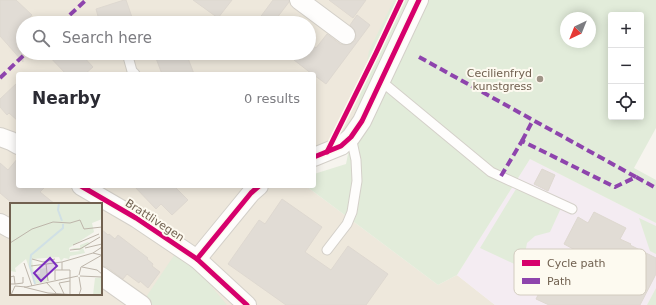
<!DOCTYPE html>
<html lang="en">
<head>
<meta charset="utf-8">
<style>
	:root { --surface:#fff; --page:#f7f7f7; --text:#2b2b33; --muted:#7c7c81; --line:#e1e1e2 }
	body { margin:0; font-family:"DejaVu Sans",sans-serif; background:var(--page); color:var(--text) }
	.controls { position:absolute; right:12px; top:12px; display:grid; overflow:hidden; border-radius:4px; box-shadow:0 2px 10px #0003 }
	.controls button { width:36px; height:36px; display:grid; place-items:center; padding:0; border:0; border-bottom:1px solid var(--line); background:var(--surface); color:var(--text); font:20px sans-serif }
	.compass { position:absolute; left:560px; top:12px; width:36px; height:36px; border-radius:50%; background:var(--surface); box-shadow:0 2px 10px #0003; rotate:223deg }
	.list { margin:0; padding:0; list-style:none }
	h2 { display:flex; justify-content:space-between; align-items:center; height:52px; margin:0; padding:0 16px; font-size:17px }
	h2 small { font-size:13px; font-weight:400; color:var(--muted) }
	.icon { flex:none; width:22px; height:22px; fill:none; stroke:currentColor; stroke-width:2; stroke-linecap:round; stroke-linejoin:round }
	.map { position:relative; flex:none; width:656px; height:305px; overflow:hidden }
	.search { position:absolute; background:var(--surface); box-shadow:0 2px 10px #0003; left:16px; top:16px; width:300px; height:44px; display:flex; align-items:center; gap:10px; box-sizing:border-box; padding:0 14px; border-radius:22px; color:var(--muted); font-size:15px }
	.panel { position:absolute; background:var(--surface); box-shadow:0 2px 10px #0003; left:16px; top:72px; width:300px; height:116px; border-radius:4px }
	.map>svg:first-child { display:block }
	.residential { fill:#eee8dc; fill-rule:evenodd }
	.education { fill:#f4ecf2 }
	.green { fill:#e2ecda; fill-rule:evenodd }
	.building { fill:#e1dcd5; stroke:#ded8d0 }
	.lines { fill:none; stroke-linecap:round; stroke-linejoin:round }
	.service-casing { stroke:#d4d0c9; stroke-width:11 }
	.minor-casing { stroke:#d4d0c9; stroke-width:20 }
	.service { stroke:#fefdfc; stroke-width:9 }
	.minor { stroke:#fefdfc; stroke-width:18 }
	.quiet { stroke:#8e44ad; stroke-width:4; stroke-dasharray:8 4; stroke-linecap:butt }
	.cycleway-casing { stroke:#fdfaf0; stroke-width:8 }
	.cycleway { stroke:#d6006c; stroke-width:5 }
	.poi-dot { fill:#a09487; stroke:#fdfaf0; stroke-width:1.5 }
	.labels { text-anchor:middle; stroke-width:4; stroke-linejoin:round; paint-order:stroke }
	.poi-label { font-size:11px; fill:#716150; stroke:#fdfaf0; text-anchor:end }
	.street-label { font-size:11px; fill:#716150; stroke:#fdfaf0 }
	.inset-river { fill:none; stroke:#d0e0e5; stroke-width:2 }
	.inset-road { fill:none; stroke:#bdb5aa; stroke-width:1 }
	.view { fill:#7b2cbf; fill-opacity:0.15; stroke:#7b2cbf; stroke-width:2 }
	.inset-edge { fill:none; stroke:#716150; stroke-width:2 }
	.key { fill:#fdfaf0; stroke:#d3ccc0; stroke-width:1 }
	.key-label { font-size:11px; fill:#716150 }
</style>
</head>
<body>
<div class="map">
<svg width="656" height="305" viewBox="0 0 656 305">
	<rect width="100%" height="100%" fill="#f6f4ee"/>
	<path class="residential" d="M0,0h424l-75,152 -35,14v-92h-296v112h288l132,99 19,-10 38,30h-495zM23,23h286v30h-286zM11,204h90v90h-90z"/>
	<polygon class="education" points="530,159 656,223 656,288 647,305 495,305 457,275"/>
	<g class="green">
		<path d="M394,0h262v128l-22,40 22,12v43l-126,-64 -73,116 -19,10 -132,-99h8v-12l32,-10 23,-113zM611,15h30v102h-30zM566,18h24v24h-24z"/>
		<polygon points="516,189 561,208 550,232 535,236 527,243 525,254 529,262 523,268 480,248"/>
		<polygon points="639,218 656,226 656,254 650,251"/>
		<polygon points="177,251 192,263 227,305 151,305 144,300"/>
		<polygon points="656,288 656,305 647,305"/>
	</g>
	<g class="building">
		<polygon points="0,0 16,0 32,15 17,31 23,38 23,62 0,36"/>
		<polygon points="124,0 126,0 134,23 100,23 96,9"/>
		<polygon points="193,0 232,0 218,18"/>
		<polygon points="273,0 289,0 289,2 273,23 256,23"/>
		<polygon points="329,0 366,0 353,18"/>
		<polygon points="357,15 370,25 326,84 314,75 314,74 312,74 285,53 309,53 309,46 311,44 316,48 327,34 340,44 345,45 350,44 355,41 356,36 355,31 350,25"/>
		<polygon points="46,53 80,53 93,67 85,74 66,74"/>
		<polygon points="154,53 186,53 194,74 162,74"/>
		<polygon points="18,82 18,121 9,113 7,115 0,107 0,99"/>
		<polygon points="18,158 18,186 46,186 40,192 55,204 13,204 0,193 0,163 8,170"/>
		<polygon points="542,169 555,175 548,191 534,184"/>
		<polygon points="134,186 174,186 188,200 172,215 161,204 156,209"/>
		<polygon points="282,199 322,227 305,252 331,270 348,246 388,274 366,305 286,305 228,264 259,220 265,224"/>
		<polygon points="594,212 626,228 620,239 631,244 630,245 656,258 656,274 640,305 549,305 536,299 550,272 561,277 575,250 564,244 578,217 588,223"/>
		<polygon points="101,229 108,235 109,234 115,239 118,235 148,258 147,259 153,264 152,266 160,272 148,288 140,281 139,283 127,274 123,279 107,267 101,266"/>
	</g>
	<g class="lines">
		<g class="service-casing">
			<g id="service">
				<polyline points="127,53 132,71 135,74"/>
				<polyline points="381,81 491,172 572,209"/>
				<polyline points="327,250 347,224 352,212 357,181 356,160 351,137"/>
			</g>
		</g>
		<g class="minor-casing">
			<g id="minor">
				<polyline points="299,0 346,35"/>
				<polyline points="0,137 11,141 18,145"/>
				<polyline points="314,157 341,146 351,137 362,121 419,0"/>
				<polyline points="81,186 136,218 197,259 247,305"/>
				<polyline points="0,223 11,229"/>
				<polyline points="197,259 251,193 259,186"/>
				<polyline points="101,276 142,305"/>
			</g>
		</g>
		<use href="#service" class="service"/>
		<use href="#minor" class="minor"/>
		<g class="quiet">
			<polyline points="61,23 86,0"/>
			<polyline points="419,57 636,177"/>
			<polyline points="0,78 26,53"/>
			<polyline points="522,141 533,120"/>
			<polyline points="501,176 522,141 615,187 636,177 656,188"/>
		</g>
		<g class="cycleway-casing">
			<g id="cycleway">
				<polyline points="327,152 376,53 401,0"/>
				<polyline points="314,157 341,146 351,137 362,121 419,0"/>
				<polyline points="81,186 136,218 197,259 247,305"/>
				<polyline points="197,259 251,193 259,186"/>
			</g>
		</g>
		<use href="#cycleway" class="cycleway"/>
	</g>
	<circle class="poi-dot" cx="540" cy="79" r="4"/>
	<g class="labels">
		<g class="poi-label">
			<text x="532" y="77">Cecilienfryd<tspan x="532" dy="13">kunstgress</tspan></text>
		</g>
		<g class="street-label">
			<text transform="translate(155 220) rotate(33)" y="4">Brattlivegen</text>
		</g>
	</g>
	<g transform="translate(10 203)">
		<rect width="92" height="92" fill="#f6f4ee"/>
		<path d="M0,0h92v16l-10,4 2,9 -25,16 1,4 11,-1 -10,-3h9v-3l8,-3 2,2 -7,4 2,5 -15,3 -1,3 -5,-1 -3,3 -2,-4 -27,2 2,15h6v-5l6,-1 3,13 -14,3 -9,-25 -11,9 1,4 -6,-1zM92,74v18h-9l2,-17z" fill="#e2ecda"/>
		<path class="inset-river" d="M49,0l-1,7 4,11M25,81l-5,-18 1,-11 32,-27v-4"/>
		<path class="inset-road" d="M0,40l22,-14 21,-7 17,1 10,-3 4,9 18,-2M63,42l26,-11M75,45l17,-4M60,47l10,-1 20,-12M91,52l-8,-2 9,-6M22,56l11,3 12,-3M52,59l31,-9M14,60l8,23M36,61l2,17M21,63l31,-4v8h-7v10M72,64l15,3 5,4M52,67h8v24M69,72l2,-8 21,-12M70,73l22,1M0,74l4,-1 1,8h-5M36,79l10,11M5,81l8,-1v-6M14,84l24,6 29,2M54,91l-5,-11 11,-2M1,92l4,-9 11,1 52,-11M69,92l2,-6 -2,-12"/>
		<path class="view" d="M40,55l7,8 -16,15 -7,-8z"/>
		<rect width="92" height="92" class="inset-edge"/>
	</g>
	<rect x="514" y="249" width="132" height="46" rx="6" class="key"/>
	<rect x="522" y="260" width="18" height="6" fill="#d6006c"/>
	<rect x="522" y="278" width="18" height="6" fill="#8e44ad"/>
	<g class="key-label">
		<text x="547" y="267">Cycle path</text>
		<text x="547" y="285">Path</text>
	</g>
</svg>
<div class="controls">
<button>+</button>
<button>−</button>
<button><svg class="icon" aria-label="locate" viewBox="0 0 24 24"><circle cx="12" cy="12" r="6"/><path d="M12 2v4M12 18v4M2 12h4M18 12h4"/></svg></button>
</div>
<svg class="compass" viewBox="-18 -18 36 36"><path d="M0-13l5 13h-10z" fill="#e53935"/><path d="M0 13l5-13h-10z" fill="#7c7c81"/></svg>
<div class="search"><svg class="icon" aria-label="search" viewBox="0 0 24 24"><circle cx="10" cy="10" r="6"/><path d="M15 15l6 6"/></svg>Search here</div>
<section class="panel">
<h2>Nearby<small>0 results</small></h2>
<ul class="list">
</ul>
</section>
</div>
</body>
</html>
